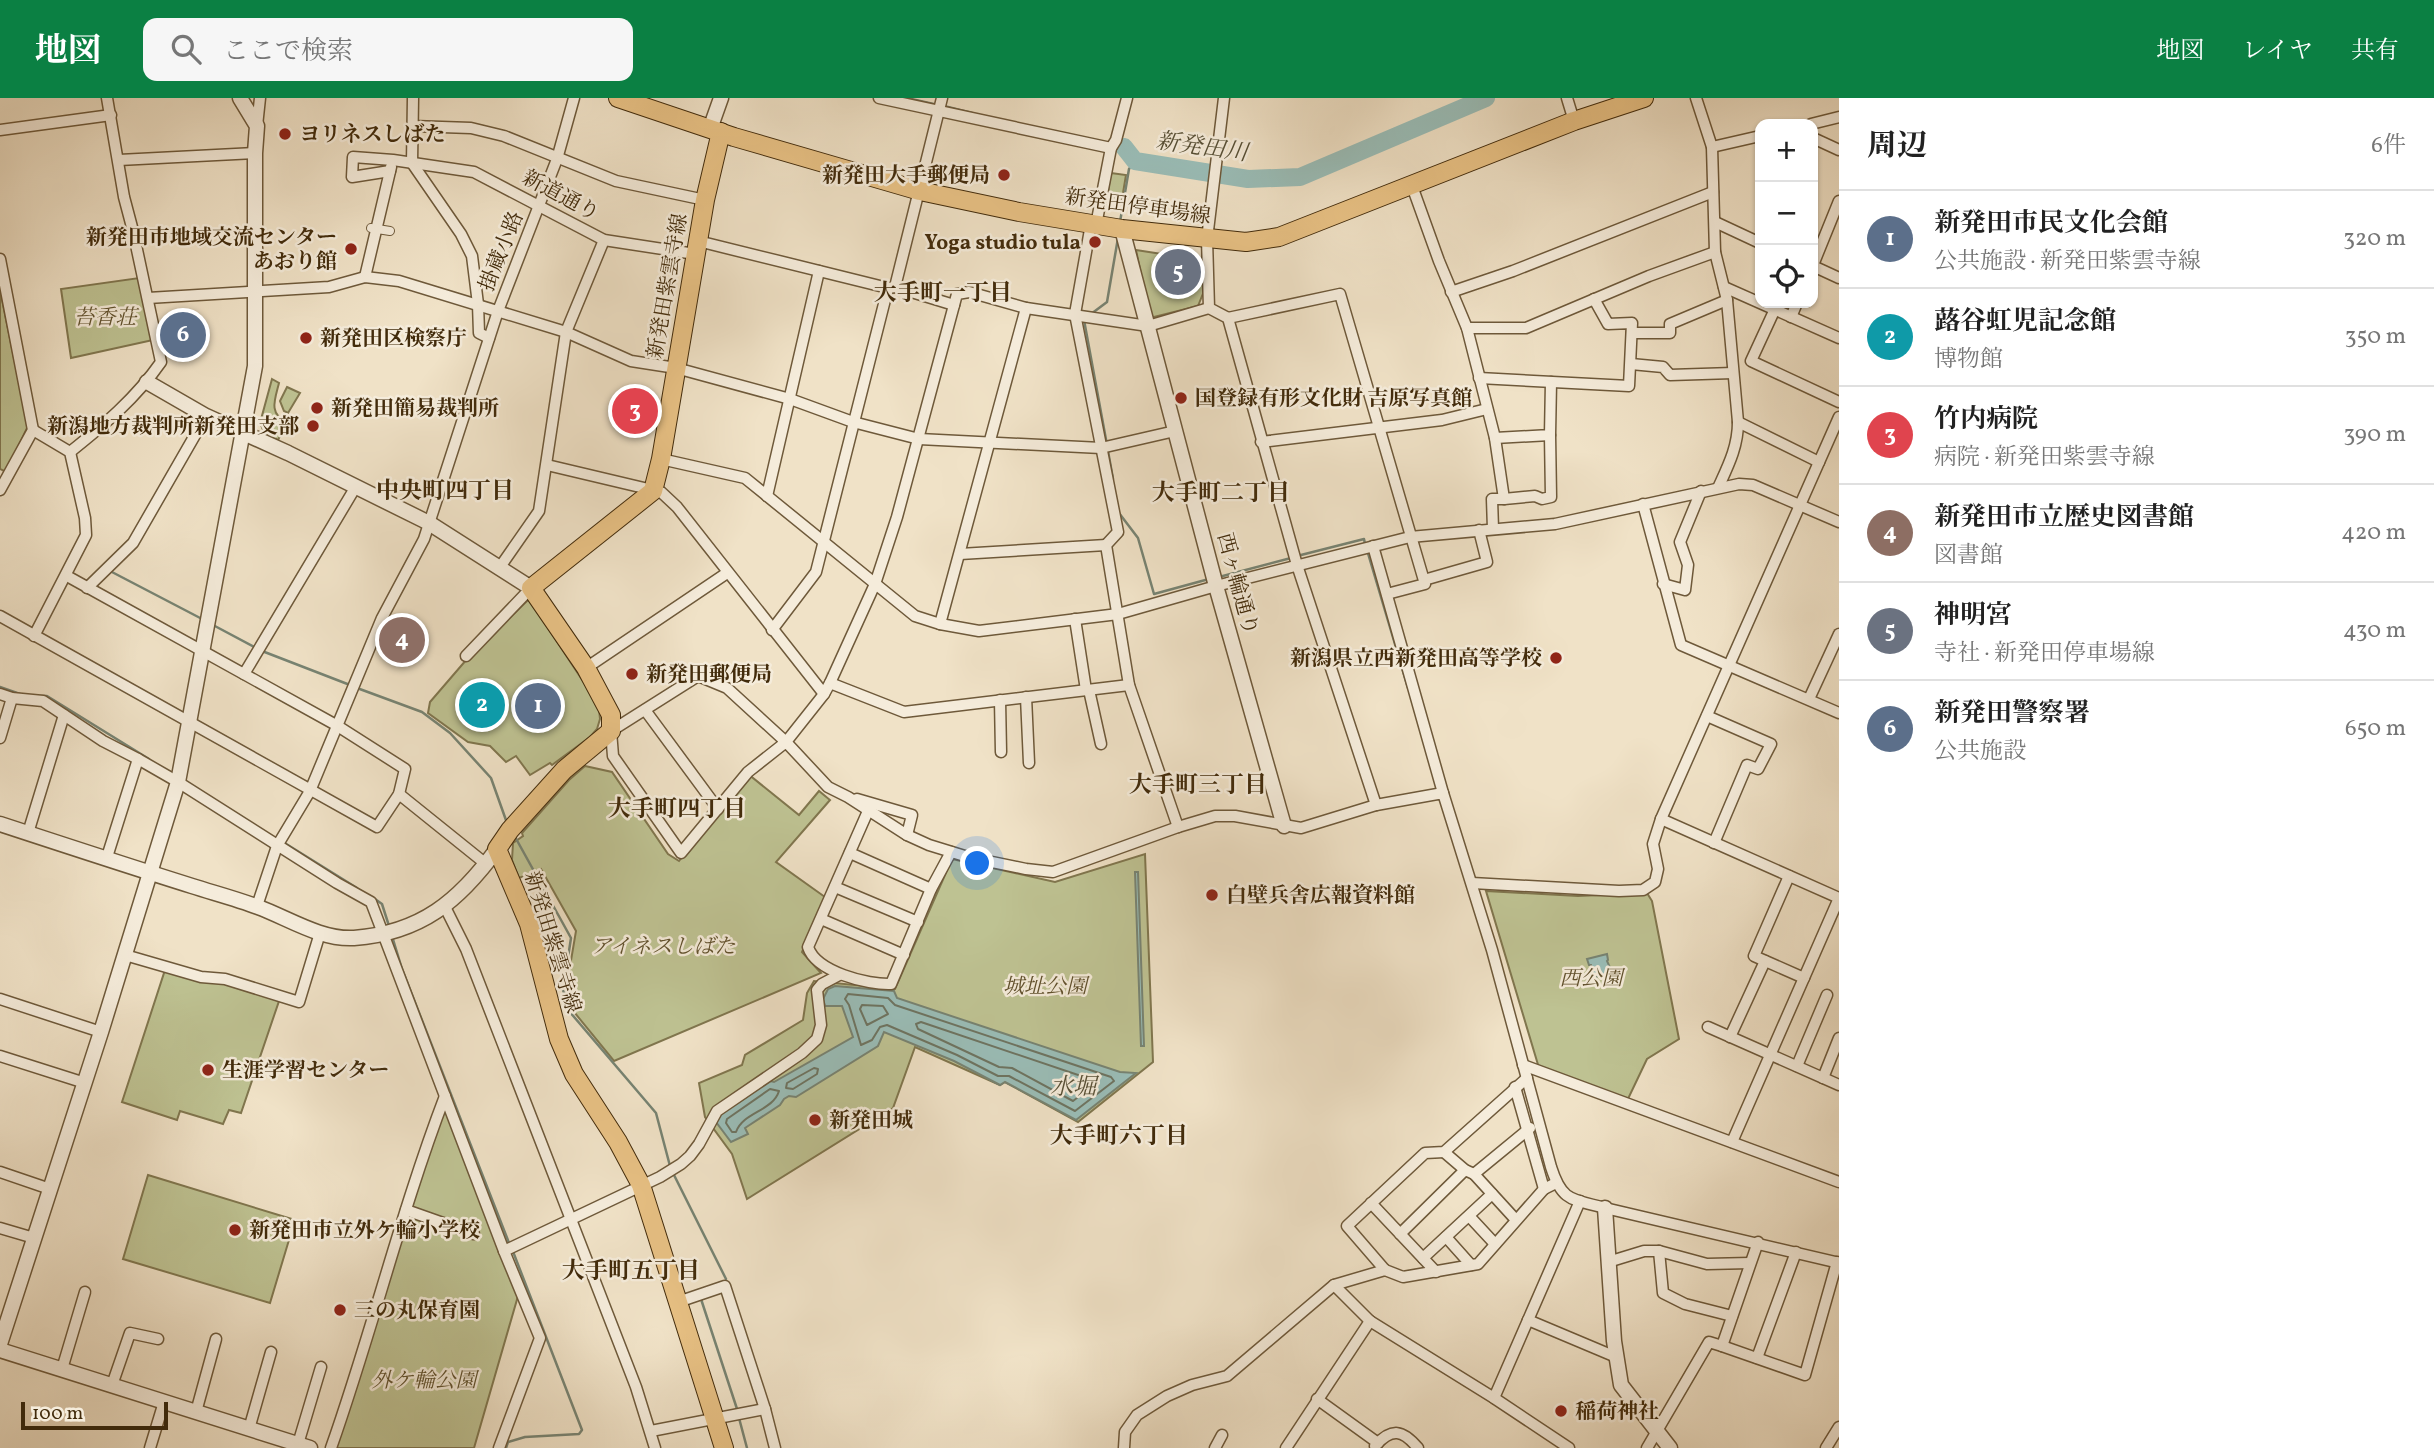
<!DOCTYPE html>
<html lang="ja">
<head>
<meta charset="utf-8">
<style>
	:root { --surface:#fff; --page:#f6f6f6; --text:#222; --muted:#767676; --line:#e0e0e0; --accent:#0b8043 }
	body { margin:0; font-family:Vollkorn,"Noto Serif JP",serif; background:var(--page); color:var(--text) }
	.controls { position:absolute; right:21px; top:21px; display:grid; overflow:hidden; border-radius:14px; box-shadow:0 2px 5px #0004 }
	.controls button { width:63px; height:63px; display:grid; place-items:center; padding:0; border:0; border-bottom:2px solid var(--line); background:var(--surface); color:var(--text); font:35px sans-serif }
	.scale { position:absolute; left:21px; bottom:18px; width:147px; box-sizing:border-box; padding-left:7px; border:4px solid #422b0b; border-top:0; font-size:19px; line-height:24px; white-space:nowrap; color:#422b0b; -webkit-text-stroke:5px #f5ecdb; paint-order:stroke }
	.you { position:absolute; left:978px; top:766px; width:24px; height:24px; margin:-18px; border:5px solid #fff; border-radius:50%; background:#1a73e8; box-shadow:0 0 0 10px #1a73e833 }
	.badge { display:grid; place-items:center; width:46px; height:46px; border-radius:50%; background:var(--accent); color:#fff; font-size:23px; font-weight:700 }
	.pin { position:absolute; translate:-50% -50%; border:4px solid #fff; box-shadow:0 2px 7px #0006 }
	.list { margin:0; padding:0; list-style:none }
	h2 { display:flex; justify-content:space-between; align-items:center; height:91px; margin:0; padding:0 28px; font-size:30px }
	h2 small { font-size:23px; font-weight:400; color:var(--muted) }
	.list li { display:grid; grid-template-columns:46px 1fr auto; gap:21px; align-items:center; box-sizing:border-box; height:98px; padding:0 28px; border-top:2px solid var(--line) }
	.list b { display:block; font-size:26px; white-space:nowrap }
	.list p { margin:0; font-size:23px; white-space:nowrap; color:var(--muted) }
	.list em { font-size:23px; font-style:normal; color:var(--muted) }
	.icon { flex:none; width:38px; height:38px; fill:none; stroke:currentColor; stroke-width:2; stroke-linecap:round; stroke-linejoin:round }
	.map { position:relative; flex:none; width:1839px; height:1350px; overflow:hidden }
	header { display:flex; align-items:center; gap:42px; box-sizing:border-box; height:98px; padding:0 35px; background:var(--accent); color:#fff }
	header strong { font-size:33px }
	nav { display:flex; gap:38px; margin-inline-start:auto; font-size:24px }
	.search { width:490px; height:63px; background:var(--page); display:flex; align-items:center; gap:18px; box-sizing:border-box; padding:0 24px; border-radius:14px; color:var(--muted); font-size:26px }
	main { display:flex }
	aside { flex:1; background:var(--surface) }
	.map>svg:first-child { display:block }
	.green { fill:#bec292; stroke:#80764e; stroke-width:2 }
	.water { fill:#9abdb7; stroke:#778372; stroke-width:2 }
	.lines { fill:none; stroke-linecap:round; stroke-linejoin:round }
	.shore { stroke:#6e7461; stroke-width:2 }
	.stream { stroke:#778372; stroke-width:2.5 }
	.river { stroke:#9abdb7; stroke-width:18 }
	.pedestrian-casing { stroke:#6e593a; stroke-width:10 }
	.minor-casing { stroke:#6e593a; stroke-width:13 }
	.tertiary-casing { stroke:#6e593a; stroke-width:17 }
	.primary-casing { stroke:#422b0b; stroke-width:20 }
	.pedestrian { stroke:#f5ecdb; stroke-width:8 }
	.minor { stroke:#f5ecdb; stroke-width:10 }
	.tertiary { stroke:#f5ecdb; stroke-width:14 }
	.primary { stroke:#e8c184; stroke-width:18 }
	.poi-dot { fill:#8f2418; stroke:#f5ecdb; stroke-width:2.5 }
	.labels { text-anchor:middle; stroke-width:5; stroke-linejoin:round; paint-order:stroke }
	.poi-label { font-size:21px; font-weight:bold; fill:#422b0b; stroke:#f5ecdb; text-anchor:start }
	.street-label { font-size:21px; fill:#422b0b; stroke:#f5ecdb }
	.park-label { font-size:21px; font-style:italic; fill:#61512d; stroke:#f5ecdb }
	.water-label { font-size:23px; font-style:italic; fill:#585036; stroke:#f5ecdb }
	.neighbourhood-label { font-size:23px; font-weight:bold; fill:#422b0b; stroke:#f5ecdb }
</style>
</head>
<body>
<header>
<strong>地図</strong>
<div class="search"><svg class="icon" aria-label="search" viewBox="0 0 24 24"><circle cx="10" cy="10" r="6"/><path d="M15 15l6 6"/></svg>ここで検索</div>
<nav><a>地図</a><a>レイヤ</a><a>共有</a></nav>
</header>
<main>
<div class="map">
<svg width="1839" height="1350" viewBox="0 0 1839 1350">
	<rect width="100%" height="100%" fill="#f0e2c7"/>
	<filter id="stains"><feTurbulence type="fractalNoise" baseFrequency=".00286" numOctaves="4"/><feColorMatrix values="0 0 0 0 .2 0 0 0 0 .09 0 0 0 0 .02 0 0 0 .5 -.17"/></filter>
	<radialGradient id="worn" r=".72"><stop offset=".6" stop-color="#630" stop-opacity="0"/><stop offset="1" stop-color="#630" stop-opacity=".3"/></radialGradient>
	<g class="green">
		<polygon points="1111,75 1126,77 1122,101 1107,98"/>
		<polygon points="1136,152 1207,163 1206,188 1198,208 1150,220"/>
		<polygon points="139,180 153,242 71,260 61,191"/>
		<polygon points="0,192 28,328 6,374 0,371"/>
		<path d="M272,281l7,4c-4,16 -11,31 8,39l-9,18 -14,-8 -4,-9z"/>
		<polygon points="287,289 300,295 288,315 284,313 280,303"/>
		<polygon points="529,501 594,600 599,611 600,621 597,631 590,639 552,667 550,665 530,677 516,658 506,664 490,648 468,644 428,615 430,604 467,561"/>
		<polygon points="585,668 612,674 668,756 679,763 748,676 799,717 819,693 830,702 776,764 825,799 802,854 821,875 614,963 570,909 566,892 576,833 541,771 519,780 512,762 513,745 523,738 522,735 569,682"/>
		<polygon points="1145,756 1153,964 1078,1024 1005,984 1000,987 915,949 893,1010 747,1101 732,1056 705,1019 699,985 742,967 745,957 803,922 807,895 814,883 895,891 952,761 1055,784"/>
		<polygon points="1486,793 1578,798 1647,795 1652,803 1679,941 1647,961 1627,1003 1539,970"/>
		<polygon points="165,872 222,883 279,903 241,1015 229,1012 223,1026 180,1013 177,1022 122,1004"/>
		<polygon points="446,1013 518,1198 474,1350 333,1350 442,1015"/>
		<polygon points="148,1077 295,1122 270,1205 123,1161"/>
	</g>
	<g class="water">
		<polygon points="1135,774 1138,774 1144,948 1141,948"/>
		<polygon points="1607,856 1608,862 1607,863 1612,874 1593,880 1591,867 1589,867 1587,861"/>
		<polygon points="835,888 894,893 897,900 1120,974 1136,975 1076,1022 1005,984 1000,987 954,963 884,934 878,948 796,999 789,998 784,1001 780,1007 745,1030 748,1036 731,1044 716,1024 721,1016 770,983 774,984 853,939 842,908 825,908 823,901 828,891"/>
	</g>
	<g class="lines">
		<g class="shore">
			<polygon points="848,896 888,900 895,907 1111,979 1114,983 1075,1013 1009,978 998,978 957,957 887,927 880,929 872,942 861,947 849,907 845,901"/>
			<polygon points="862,907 883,908 888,916 867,927 860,911"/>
			<polygon points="921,924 1093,982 1095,986 1073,1003 1012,970 999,969 918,931 916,926"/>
			<polygon points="814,970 818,971 817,976 793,991 786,990 787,985"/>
			<path d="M770,991l9,2c-6,20 -36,21 -43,41h-4l-6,-9 1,-4z"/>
		</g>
		<g class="stream">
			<polyline points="907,0 938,7"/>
			<polyline points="944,8 972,15"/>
			<polyline points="1120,124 1129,71 1135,63"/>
			<polyline points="1091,216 1107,204 1118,140"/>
			<polyline points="1084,222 1107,347"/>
			<polyline points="1108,353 1113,381"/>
			<polyline points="1119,415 1138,440 1154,496 1209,481"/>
			<polyline points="1367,452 1408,590"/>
			<polyline points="1297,458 1364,441 1365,446"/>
			<polyline points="110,473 204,522"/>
			<polyline points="1219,479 1291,460"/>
			<polyline points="213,527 256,550"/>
			<polyline points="262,553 350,587"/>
			<polyline points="0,589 20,596"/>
			<polyline points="357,590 422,614 450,635 491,680 507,725"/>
			<polyline points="41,598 47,598 149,661"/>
			<polyline points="514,737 571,840 563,892 569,913 656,1015 670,1068"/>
			<polyline points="283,744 357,790"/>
			<polyline points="375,801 382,806 389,828"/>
			<polyline points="392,838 402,871 509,1145"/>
			<polyline points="673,1075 726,1181"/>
			<polyline points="701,1201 738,1314"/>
			<polyline points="739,1320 747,1350"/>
			<polyline points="506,1350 508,1344 525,1339 579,1336 582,1332 512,1151"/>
		</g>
		<polyline class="river" points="1124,49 1135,63 1248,81 1300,79 1486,0"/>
		<g class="pedestrian-casing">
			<polyline id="pedestrian" points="371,130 390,133"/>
		</g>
		<g class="minor-casing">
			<g id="minor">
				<polyline points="413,0 412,65 461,136 472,158 478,206 479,235 489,240"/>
				<polyline points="879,0 1111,50"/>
				<polyline points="1224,0 1207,141 1209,210 1228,220 1297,467 1376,707"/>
				<polyline points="1567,0 1574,23"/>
				<path d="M1696,0l16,49 3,105 12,48 11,122c0,25 -10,44 -20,66"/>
				<polyline points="1811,26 1839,19"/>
				<polyline points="257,28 260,0"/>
				<polyline points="412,28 471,30 504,38 616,83 705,102"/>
				<polyline points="0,32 111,17"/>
				<polyline points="1813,40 1839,52"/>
				<polyline points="1712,49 1760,38"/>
				<polyline points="119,62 255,55"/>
				<polyline points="390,73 352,79 353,59 393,62 474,74 604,142 695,156"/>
				<polyline points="1412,88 1439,163 1467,230 1495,340 1504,401 1492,401 1493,431"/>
				<polyline points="1715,124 1760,145"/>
				<polyline points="1091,126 1075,216 1118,434 1106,447 1129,587 1178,729"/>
				<polyline points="1096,127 1111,50 1116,42 1127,0"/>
				<polyline points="698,143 888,190 895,189 954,207"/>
				<polyline points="0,161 33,332 0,392"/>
				<polyline points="1813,167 1839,103"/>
				<polyline points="1813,168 1839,180"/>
				<polyline points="365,179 391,69"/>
				<polyline points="895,189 942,0"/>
				<polyline points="1724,189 1839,240"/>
				<polyline points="1451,194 1513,173 1713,94"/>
				<polyline points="148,200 329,189 365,179 399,183 566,234 631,263 676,270 790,301 853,324 919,341 1101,350 1175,333"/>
				<path d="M1209,210l-61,18 -122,-18 -57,-16 -12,2 -60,223 -22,67 -45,99 -6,11 -38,48 -38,30 -67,81 -68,-97 -2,-25 87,-55 29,12 59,54 42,45 20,10 59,38 22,10 39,12 58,12 27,3 125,-45 37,-11h20l66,12 75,-23 67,-12 49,157 59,217c11,35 21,32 54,41l234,55"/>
				<polyline points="1775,211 1751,263 1839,304"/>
				<polyline points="1791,219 1797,205"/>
				<polyline points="1228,220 1340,196 1425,486 1387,496"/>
				<polyline points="1467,230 1526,230 1649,178 1715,154"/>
				<polyline points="1632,235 1670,235 1670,226 1727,202"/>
				<polyline points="1631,266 1663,269 1670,277 1733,275"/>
				<polyline points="1479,280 1629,288 1632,225 1608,226 1594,201"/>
				<polyline points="1738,324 1819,364"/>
				<polyline points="33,332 70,354 85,420 86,437 34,538"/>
				<polyline points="1495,340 1550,337 1551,284"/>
				<polyline points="1261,344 1442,322 1487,311"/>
				<path d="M70,354c34,-27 66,-54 91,-90l-28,-131 -9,-34 -17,-99"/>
				<polyline points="661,361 745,380 915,518 940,526 979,533 1118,516 1216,488 1410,439 1555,426 1739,386 1753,387 1839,424"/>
				<polyline points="547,367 661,394 677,409 824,596"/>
				<polyline points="767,398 819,173"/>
				<polyline points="1504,401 1535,398 1542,401 1551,399 1550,337"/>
				<polyline points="1643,406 1681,547 1839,615"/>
				<polyline points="1373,448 1443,695"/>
				<polyline points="960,456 1106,447"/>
				<polyline points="500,469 539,413 566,234 604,142"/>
				<polyline points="1424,482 1487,464 1479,432"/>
				<polyline points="1663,486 1685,492 1688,467 1680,444 1701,393"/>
				<polyline points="87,490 133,445 206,318"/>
				<polyline points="0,518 377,729 399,696 405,671 336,627 67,478"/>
				<polyline points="1075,521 1086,592"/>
				<polyline points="940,526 1026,210"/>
				<polyline points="772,532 816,474 888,190"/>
				<polyline points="466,558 531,490"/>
				<polyline points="586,570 727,475"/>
				<polyline points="244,576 355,390"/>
				<polyline points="830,585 904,614 1129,587"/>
				<polyline points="1089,592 1101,646"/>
				<polyline points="0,596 12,600 43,603 103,643 138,661 178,684 337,785 371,804 504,1153 540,1240 499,1350"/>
				<polyline points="1026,599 1029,665"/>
				<polyline points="1809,601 1839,536"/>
				<polyline points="1000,602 1001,654"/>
				<polyline points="645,612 718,711"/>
				<polyline points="1707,618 1771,646 1758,671 1747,667 1714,745"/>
				<polyline points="0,640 12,600"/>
				<polyline points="399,696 486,766"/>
				<polyline points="857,701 912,717 907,737"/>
				<path d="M868,713l-60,136c8,25 60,38 83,37l40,-95 20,-37"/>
				<polyline points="1661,721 1839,800"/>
				<polyline points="28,735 64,617"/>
				<polyline points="850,755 931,791"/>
				<polyline points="107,759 138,661"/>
				<polyline points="1789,778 1754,858 1804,880"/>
				<polyline points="1472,785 1619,793 1643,792 1655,784 1658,771 1653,746 1661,721 1839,319"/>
				<polyline points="835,789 918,824"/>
				<polyline points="257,808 277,748 310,693 382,520 424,441 498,213 557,61 574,0"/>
				<polyline points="445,809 466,851 636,1289 655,1350"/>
				<polyline points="821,821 904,857"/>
				<polyline points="125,857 201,879 225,881 299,904 320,835"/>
				<polyline points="0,901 101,934"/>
				<polyline points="1708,929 1839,987"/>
				<polyline points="1730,939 1765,863"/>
				<polyline points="0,958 85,985"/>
				<polyline points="1523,967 1839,1084"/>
				<polyline points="1797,968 1827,897"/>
				<polyline points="1823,980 1839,940"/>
				<polyline points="1515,989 1544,1091"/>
				<polyline points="1732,1044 1839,800"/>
				<polyline points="1444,1054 1465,1072 1474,1076 1516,1122"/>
				<polyline points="0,1074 50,1091"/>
				<polyline points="1474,1076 1530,1030"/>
				<polyline points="1371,1105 1436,1174"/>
				<polyline points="406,1112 474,1136"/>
				<polyline points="1469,1118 1495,1146"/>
				<polyline points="0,1130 34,1140"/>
				<polyline points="1400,1136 1465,1072"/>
				<polyline points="1446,1139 1471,1167"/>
				<polyline points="504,1153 660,1079 681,1066 690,1058 699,1046 717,1013 802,955 817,941 821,927 817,892 822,886 839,877"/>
				<polyline points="1659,1153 1663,1195 1685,1206 1732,1218"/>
				<polyline points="1423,1160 1492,1096"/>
				<polyline points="1608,1164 1644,1153 1659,1153 1707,1166 1750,1165"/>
				<polyline points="1385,1172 1347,1128 1425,1055 1444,1054 1527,980"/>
				<polyline points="1334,1187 1370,1223 1494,1300 1569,1350"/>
				<polyline points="678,1204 725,1188 765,1311 775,1350"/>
				<polyline points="1528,1222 1616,1259"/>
				<polyline points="1722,1248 1805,1277 1837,1164"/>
				<polyline points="1757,1260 1796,1154"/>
				<polyline points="62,1271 85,1194"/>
				<polyline points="112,1287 130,1235 158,1241"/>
				<polyline points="1494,1300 1580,1103"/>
				<polyline points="1317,1301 1378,1345"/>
				<polyline points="196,1314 216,1241"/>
				<polyline points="249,1331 271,1254"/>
				<polyline points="651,1333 765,1311"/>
				<polyline points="298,1346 321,1269"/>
				<path d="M1375,1348c17,-19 28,-16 43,2"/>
				<polyline points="150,1350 164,1304"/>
				<path d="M331,1350c41,-116 70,-237 114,-352"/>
				<polyline points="1124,1350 1125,1334 1137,1317 1167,1298 1192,1287 1227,1278 1334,1187 1385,1172 1403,1179 1478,1166 1544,1091 1556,1085"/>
				<polyline points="1215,1350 1222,1337"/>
				<polyline points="1286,1350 1370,1223"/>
				<polyline points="1647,1350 1709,1244 1722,1248 1758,1144"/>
				<polyline points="1826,1350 1839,1329"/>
			</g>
		</g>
		<g class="tertiary-casing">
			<g id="tertiary">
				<polyline points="710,31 721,0"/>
				<polyline points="1122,131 1216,488 1284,728"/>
				<polyline points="147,284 206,318 288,355 429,425 531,490"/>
				<path d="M0,726c64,21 128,42 192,62 22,7 45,13 66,21 30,11 63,33 96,31 67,-5 105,-37 143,-89"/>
				<polyline points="1605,1110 1614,1243 1621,1287 1670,1350"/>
				<polyline points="0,1246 101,934 178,684 255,268 255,55 257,28 240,0"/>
				<polyline points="0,1252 310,1350"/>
			</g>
		</g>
		<g class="primary-casing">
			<g id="primary">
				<polyline points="618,0 734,39 920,93 1019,114 1122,131 1246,144 1279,139 1574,23 1644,0"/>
				<polyline points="721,34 705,102 661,361 653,393 531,490 586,570 611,617 611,633 564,672 510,732 497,751 529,826 559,941 574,976 618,1044 641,1087 724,1350"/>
			</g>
		</g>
		<use href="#pedestrian" class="pedestrian"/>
		<use href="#minor" class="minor"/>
		<use href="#tertiary" class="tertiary"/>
		<use href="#primary" class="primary"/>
	</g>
	<g class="poi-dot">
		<circle cx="285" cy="36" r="7"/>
		<circle cx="1004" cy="77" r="7"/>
		<circle cx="1095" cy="144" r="7"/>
		<circle cx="351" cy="151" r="7"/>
		<circle cx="306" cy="240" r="7"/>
		<circle cx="1181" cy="300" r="7"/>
		<circle cx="317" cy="310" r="7"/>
		<circle cx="313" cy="328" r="7"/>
		<circle cx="1556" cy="560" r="7"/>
		<circle cx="632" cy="576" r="7"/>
		<circle cx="1212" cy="797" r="7"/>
		<circle cx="208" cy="972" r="7"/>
		<circle cx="815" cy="1022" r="7"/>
		<circle cx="235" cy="1132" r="7"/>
		<circle cx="340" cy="1212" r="7"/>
		<circle cx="1561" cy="1313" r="7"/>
	</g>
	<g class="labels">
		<g class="poi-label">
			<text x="299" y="43">ヨリネスしばた</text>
			<text x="990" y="84" text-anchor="end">新発田大手郵便局</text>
			<text x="337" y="146" text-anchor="end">新発田市地域交流センター<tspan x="337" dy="24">あおり館</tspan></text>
			<text x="1081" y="151" text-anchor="end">Yoga studio tula</text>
			<text x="320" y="247">新発田区検察庁</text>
			<text x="1195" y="307">国登録有形文化財 吉原写真館</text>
			<text x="331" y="317">新発田簡易裁判所</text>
			<text x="299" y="335" text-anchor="end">新潟地方裁判所新発田支部</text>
			<text x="1542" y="567" text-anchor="end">新潟県立西新発田高等学校</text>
			<text x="646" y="583">新発田郵便局</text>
			<text x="1226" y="804">白壁兵舎広報資料館</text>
			<text x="222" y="979">生涯学習センター</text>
			<text x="829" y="1029">新発田城</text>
			<text x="249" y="1139">新発田市立外ケ輪小学校</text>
			<text x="354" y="1219">三の丸保育園</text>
			<text x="1575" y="1320">稲荷神社</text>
		</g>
		<g class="street-label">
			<text transform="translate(561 97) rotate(28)" y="7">新道通り</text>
			<text transform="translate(1138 108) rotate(8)" y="7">新発田停車場線</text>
			<text transform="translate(501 153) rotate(-68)" y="7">掛蔵小路</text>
			<text transform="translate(667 188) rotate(-80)" y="7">新発田紫雲寺線</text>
			<text transform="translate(1238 486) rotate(75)" y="7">西ヶ輪通り</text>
			<text transform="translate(553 844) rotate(73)" y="7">新発田紫雲寺線</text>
		</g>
		<g class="park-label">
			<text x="105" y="226">苔香荘</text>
			<text x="663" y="855">アイネスしばた</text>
			<text x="1591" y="887">西公園</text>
			<text x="1045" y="895">城址公園</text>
			<text x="424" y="1289">外ケ輪公園</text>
		</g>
		<g class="water-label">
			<text transform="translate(1202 48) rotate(8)" y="8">新発田川</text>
			<text x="1073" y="996">水堀</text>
		</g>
		<g class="neighbourhood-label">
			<text x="943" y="202">大手町一丁目</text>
			<text x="445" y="400">中央町四丁目</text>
			<text x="1221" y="402">大手町二丁目</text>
			<text x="1198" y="694">大手町三丁目</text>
			<text x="677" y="718">大手町四丁目</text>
			<text x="1119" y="1045">大手町六丁目</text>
			<text x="631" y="1180">大手町五丁目</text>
		</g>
	</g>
	<rect width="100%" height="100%" filter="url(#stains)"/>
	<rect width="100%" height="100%" fill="url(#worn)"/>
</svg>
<div class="controls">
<button>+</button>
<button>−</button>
<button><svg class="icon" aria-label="locate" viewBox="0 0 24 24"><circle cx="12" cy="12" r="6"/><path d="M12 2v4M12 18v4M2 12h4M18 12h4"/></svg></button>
</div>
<div class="scale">100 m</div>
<div class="you"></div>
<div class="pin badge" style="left:538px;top:608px;background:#5c6f8a">1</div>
<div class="pin badge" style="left:482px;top:607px;background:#0f9aa8">2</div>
<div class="pin badge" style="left:635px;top:313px;background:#e0444e">3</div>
<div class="pin badge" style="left:402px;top:542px;background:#8d6e63">4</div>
<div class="pin badge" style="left:1178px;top:174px;background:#6b7280">5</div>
<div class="pin badge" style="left:183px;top:237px;background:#5c6f8a">6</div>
</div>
<aside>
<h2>周辺<small>6件</small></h2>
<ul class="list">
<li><span class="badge" style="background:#5c6f8a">1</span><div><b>新発田市民文化会館</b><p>公共施設 · 新発田紫雲寺線</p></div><em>320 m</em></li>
<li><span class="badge" style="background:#0f9aa8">2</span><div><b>蕗谷虹児記念館</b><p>博物館</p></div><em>350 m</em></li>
<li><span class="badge" style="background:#e0444e">3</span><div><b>竹内病院</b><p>病院 · 新発田紫雲寺線</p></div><em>390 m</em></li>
<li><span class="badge" style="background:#8d6e63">4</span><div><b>新発田市立歴史図書館</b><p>図書館</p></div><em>420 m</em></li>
<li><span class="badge" style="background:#6b7280">5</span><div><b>神明宮</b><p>寺社 · 新発田停車場線</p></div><em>430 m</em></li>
<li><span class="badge" style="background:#5c6f8a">6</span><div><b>新発田警察署</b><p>公共施設</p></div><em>650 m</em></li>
</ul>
</aside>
</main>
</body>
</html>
